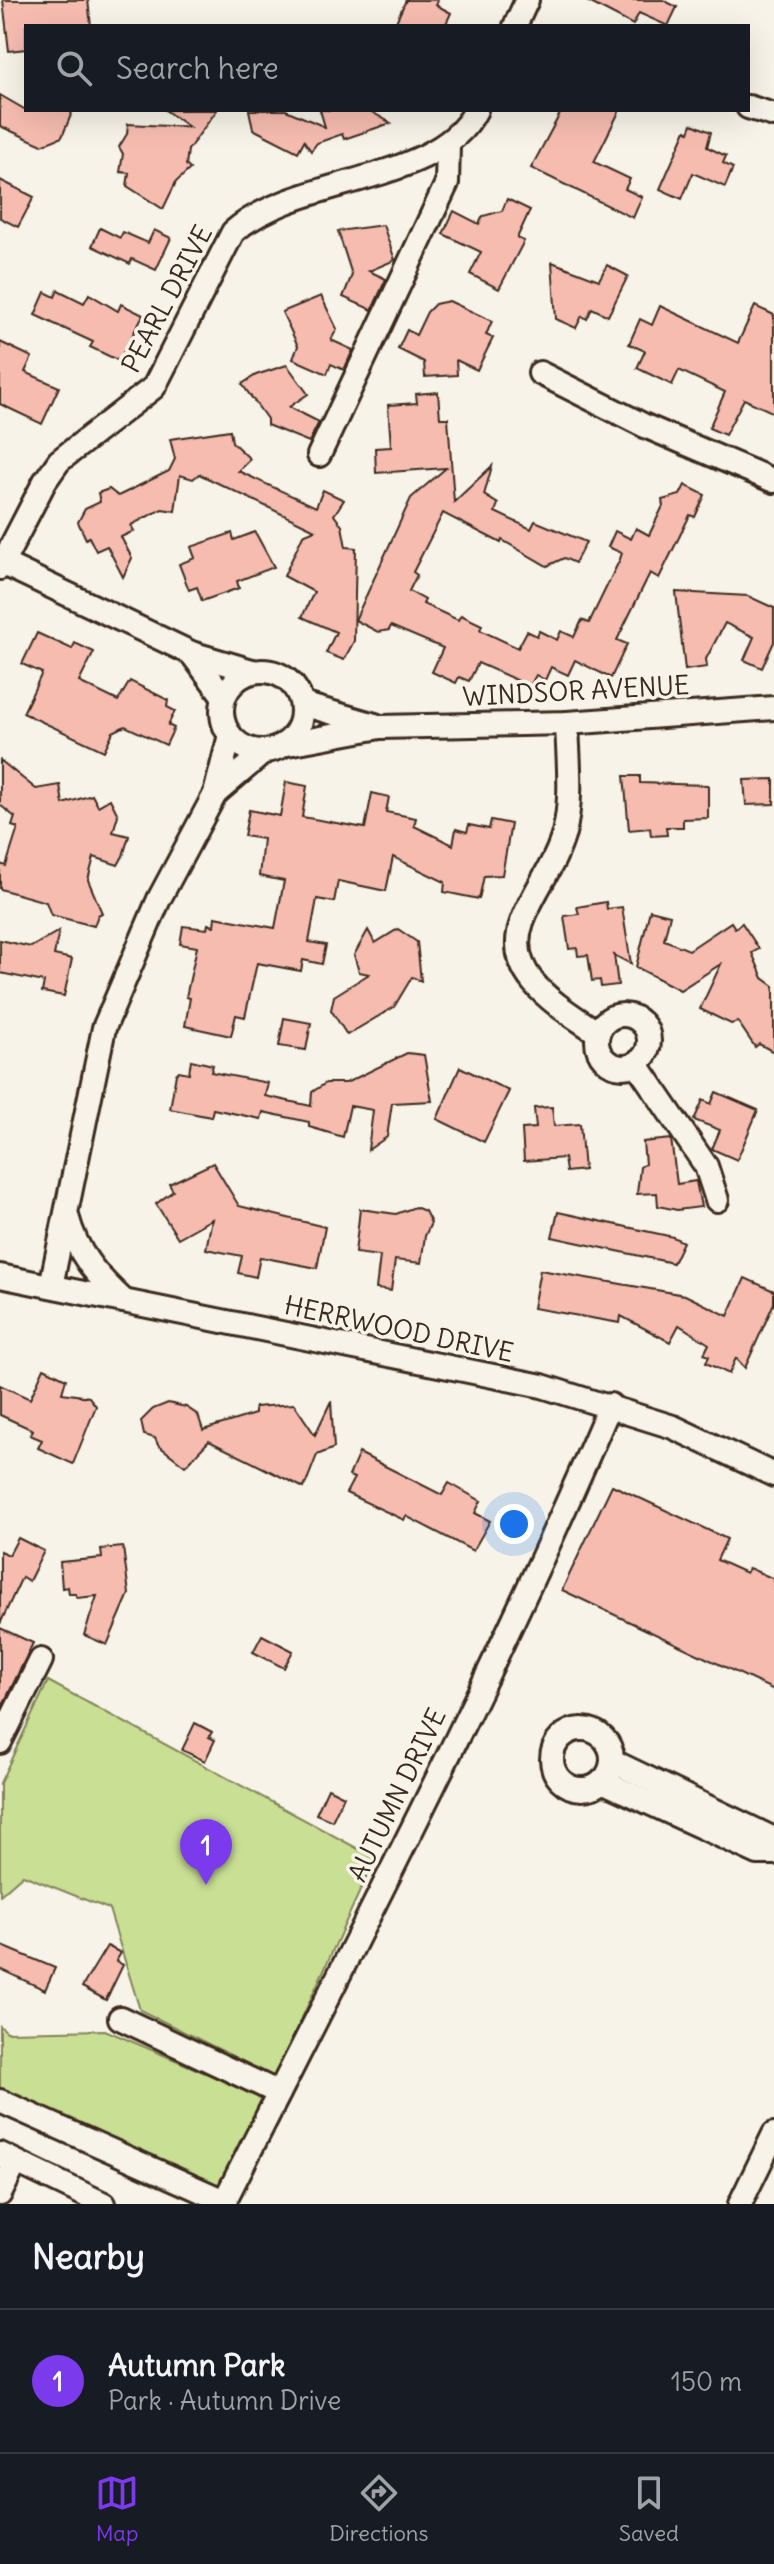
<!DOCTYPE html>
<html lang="en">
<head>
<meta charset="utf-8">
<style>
	:root { --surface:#171b24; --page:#242831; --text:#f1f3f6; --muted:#9ea1a6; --line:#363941; --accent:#7c3aed }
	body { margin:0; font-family:Delius,sans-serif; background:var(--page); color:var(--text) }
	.you { position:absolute; left:514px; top:1524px; width:28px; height:28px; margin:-20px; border:6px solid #fff; border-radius:50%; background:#1a73e8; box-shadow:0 0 0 12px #1a73e833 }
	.badge { display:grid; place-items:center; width:52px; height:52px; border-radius:50%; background:var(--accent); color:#fff; font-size:26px; font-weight:700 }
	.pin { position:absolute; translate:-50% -66px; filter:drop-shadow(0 2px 4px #0008) }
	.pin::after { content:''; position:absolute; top:42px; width:28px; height:24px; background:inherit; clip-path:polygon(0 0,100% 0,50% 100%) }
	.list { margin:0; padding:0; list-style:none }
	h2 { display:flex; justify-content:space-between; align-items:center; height:104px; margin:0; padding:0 32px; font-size:34px }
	h2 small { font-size:26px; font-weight:400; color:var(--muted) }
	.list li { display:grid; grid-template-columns:52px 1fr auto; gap:24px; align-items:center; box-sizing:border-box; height:144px; padding:0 32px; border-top:2px solid var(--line) }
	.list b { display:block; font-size:30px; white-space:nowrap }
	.list p { margin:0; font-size:26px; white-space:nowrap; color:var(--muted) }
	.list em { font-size:26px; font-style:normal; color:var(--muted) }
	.icon { flex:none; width:44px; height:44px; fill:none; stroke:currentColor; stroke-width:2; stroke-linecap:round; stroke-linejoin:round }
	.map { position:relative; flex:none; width:774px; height:2204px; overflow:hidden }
	.search { position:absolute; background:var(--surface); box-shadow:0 8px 32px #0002; left:24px; right:24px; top:24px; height:88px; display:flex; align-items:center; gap:20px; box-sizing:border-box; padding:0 28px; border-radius:0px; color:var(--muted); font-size:30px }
	.sheet { height:248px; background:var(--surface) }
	nav { display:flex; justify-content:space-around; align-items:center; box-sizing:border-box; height:112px; border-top:2px solid var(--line); background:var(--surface); font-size:22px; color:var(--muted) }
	nav a { display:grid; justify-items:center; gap:4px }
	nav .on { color:var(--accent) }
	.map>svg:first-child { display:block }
	.green { fill:#c9df94; stroke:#828459; stroke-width:2 }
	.building { fill:#f6bcb0; stroke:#3b2a1e; stroke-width:2 }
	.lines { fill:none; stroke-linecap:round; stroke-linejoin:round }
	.minor-casing { stroke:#3b2a1e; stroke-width:28 }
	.minor { stroke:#f7f3e8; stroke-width:22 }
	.labels { text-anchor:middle; stroke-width:7; stroke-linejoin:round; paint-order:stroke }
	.street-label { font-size:26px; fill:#3b2a1e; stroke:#f7f3e8 }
</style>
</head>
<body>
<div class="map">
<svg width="774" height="2204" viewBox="0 0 774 2204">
	<rect width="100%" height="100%" fill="#f7f3e8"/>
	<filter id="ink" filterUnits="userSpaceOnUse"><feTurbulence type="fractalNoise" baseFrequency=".0125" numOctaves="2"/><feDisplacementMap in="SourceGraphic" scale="16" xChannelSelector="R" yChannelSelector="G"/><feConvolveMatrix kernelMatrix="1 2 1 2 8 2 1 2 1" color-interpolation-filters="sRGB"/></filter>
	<g filter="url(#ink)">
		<g class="green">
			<polygon points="48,1681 375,1858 275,2077 140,2010 109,1909 23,1875 0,1895 0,1783"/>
			<polygon points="0,2026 7,2032 105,2030 264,2098 224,2201 0,2091"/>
		</g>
		<g class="building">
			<polygon points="3,0 88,0 91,26 26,26 26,49 9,51"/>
			<polygon points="406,0 438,0 436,5 451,13 445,26 394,26"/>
			<polygon points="585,0 663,0 677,7 668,26 639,13 633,25"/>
			<polygon points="0,95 26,110 73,110 62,137 42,145 0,126"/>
			<polygon points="165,110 217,110 188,150 186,165 190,169 176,182 163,209 127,186 129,173 120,172 123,154 119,147 127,134 128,124 189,127"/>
			<polygon points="249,110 286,110 325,127 320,110 368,110 391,123 344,139 342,134 317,143 311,151 304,141 298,152 253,129"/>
			<polygon points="562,110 620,110 594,162 630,179 625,189 642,197 633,218 531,168"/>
			<polygon points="692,124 711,132 707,147 726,156 723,163 733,168 725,187 693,173 682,199 660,189 686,130 689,132"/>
			<polygon points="0,180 34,197 18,227 0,218"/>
			<polygon points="507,199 530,210 517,238 524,241 499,289 470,274 481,252 443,234 454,211 479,224 483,216 502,211"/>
			<polygon points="383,225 395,260 369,271 386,279 372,310 343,297 352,275 338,231"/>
			<polygon points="100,228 120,238 123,232 148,243 154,230 171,238 156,270 132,259 130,264 92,246"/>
			<polygon points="552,262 599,280 607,265 628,276 608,316 592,308 587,319 582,316 576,328 556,319"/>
			<polygon points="58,290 84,303 89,294 118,311 121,304 143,315 119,361 90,347 93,342 35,315 45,292 55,297"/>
			<polygon points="321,296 337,329 331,340 353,350 344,370 331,364 327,374 293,359 298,346 282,312"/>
			<polygon points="449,301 492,321 486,335 493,338 477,370 456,360 457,375 425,377 424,362 398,349 407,330 416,335 427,312 435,304"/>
			<polygon points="660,306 738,343 755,306 774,315 774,413 744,399 725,435 709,428 725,392 679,370 672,385 637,368 645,351 629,344 640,319 652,325"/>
			<polygon points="0,342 32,357 25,372 59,387 42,424 0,404"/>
			<polygon points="287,365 308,394 289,407 319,422 309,442 267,425 267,419 242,384 256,375"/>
			<polygon points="438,392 440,418 448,418 454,502 492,466 484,495 498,504 495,512 531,529 535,521 586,542 575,563 564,558 547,566 502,540 501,543 443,513 413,572 417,575 409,591 425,600 423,604 458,620 461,615 482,625 480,630 518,648 527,631 537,636 539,631 557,640 561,631 574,637 582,620 589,623 620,559 622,553 608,547 615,531 631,539 636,528 649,535 663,506 662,500 680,495 685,485 705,495 695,517 690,515 659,578 650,573 617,640 627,644 611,678 575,660 568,675 551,667 545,680 536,675 530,686 478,663 469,681 459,677 456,683 432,672 443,648 391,626 389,630 378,632 355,620 411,498 446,468 376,473 375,448 391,447 388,405 417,403 416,394"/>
			<polygon points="230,430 232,442 250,459 238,471 316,507 323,490 344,500 334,515 342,526 346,547 356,548 354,641 344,660 326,653 336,632 302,617 314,592 284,576 303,535 315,530 199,474 193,479 180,475 175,511 162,509 131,525 134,531 121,537 132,558 123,577 107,546 96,551 89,537 86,539 78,522 85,509 100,502 98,493 109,489 118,496 169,471 175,459 170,439"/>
			<polygon points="255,532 274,567 237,581 239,588 202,601 197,587 189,590 179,564 195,558 191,547 232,533 234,540"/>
			<polygon points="676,592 748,596 774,608 774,642 762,668 744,660 754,637 725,623 706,659 707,667 685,670"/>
			<polygon points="37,633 72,649 75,643 94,652 79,682 118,701 130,681 168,700 167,707 175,711 168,725 174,728 166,745 125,726 113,732 104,751 23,713 42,673 22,664"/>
			<polygon points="0,760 36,789 60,785 63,804 92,795 98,806 110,799 118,815 113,832 129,836 123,856 118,865 94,857 88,880 102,913 98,915 94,926 51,915 46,902 0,889 0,864 6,866 18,828 12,826 15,817 0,805"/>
			<polygon points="624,776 640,776 640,783 708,785 708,818 683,819 683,827 666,827 667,835 651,836 650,828 629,830"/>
			<polygon points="774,779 774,804 746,805 744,780"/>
			<polygon points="286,782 307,786 302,817 365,828 372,793 389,797 386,812 416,818 414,826 453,845 456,829 467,832 469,825 489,829 491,820 511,824 502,875 484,876 479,899 444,892 445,882 393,857 386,891 338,881 334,902 317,899 309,942 326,945 322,964 303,960 301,971 257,963 245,1017 236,1015 231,1036 185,1026 190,998 186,997 197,947 180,944 183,926 207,929 208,924 214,926 215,917 275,928 284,881 259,876 263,839 244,836 249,810 280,816"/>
			<polygon points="606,902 607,909 622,907 631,964 614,955 618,985 601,987 600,980 592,981 588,955 578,956 577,948 569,949 564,916 579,914 577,907"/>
			<polygon points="650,910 670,915 664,940 689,950 731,922 735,928 742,923 759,949 752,953 763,978 774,986 774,1052 759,1044 755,1047 738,1022 731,1024 700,1009 721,964 680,990 636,967"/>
			<polygon points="398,929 417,942 421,981 412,977 394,1007 347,1035 331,1010 334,996 369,974 359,972 354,955 368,930 375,943"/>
			<polygon points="59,931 54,955 72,959 64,996 42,992 44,982 0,973 0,940 31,947"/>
			<polygon points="284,1018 311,1023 306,1050 279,1046"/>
			<polygon points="407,1053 424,1055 432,1101 392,1103 387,1137 368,1150 373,1110 350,1106 343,1137 309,1127 309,1122 263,1112 261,1119 213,1109 211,1117 170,1109 176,1074 179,1071 189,1073 191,1060 213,1065 211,1072 268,1083 265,1096 311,1106 312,1092 326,1083 346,1083"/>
			<polygon points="460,1067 509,1091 484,1142 437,1119"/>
			<polygon points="716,1092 758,1110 737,1160 712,1149 720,1130 694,1120 703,1100 711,1104"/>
			<polygon points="552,1107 554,1126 580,1124 584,1170 566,1172 564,1158 524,1161 522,1129 536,1128 534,1108"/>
			<polygon points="671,1139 677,1184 696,1181 701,1207 677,1210 658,1206 657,1193 637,1194 640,1167 645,1164 643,1142"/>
			<polygon points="213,1163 239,1206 325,1227 317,1268 260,1257 256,1277 238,1273 242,1256 206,1249 212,1219 178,1238 156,1204 173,1191 169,1184"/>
			<polygon points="415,1207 425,1211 431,1223 425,1236 421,1263 395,1260 391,1291 376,1289 380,1256 355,1253 360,1209 396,1214"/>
			<polygon points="558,1212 673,1237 683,1242 673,1263 552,1237"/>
			<polygon points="540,1270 685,1295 728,1316 745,1278 774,1291 774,1303 745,1368 736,1358 729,1374 706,1363 709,1356 704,1354 709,1344 679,1325 670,1342 621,1316 620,1323 533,1308"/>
			<polygon points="44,1368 66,1379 62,1393 89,1397 96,1406 73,1464 38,1448 42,1440 30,1435 33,1430 0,1415 0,1385 30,1399"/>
			<polygon points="331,1401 334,1448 317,1455 304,1488 209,1441 185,1466 158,1445 155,1438 144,1435 141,1421 153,1409 168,1403 186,1407 198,1415 203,1430 255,1414 255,1407 294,1404 315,1435"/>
			<polygon points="359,1453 442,1495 449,1483 481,1501 475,1513 490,1521 473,1551 406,1516 404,1520 346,1493 354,1478 349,1476"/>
			<polygon points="612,1485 727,1539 717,1560 746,1573 749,1568 774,1579 774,1690 562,1590"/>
			<polygon points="18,1538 44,1551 29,1581 22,1577 0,1624 0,1551 9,1555"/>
			<polygon points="123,1547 129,1594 107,1645 84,1635 97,1596 77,1598 76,1594 69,1594 68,1587 62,1588 60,1562 102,1558 101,1549"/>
			<polygon points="0,1628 33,1643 0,1711"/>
			<polygon points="262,1635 293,1651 284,1668 253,1652"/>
			<polygon points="195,1723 212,1732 209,1737 215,1740 205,1761 182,1750"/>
			<polygon points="328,1788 344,1796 332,1821 316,1814"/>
			<polygon points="0,1945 55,1968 45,1990 0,1969"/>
			<polygon points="107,1946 121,1953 116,1961 123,1965 106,2000 82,1987"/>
		</g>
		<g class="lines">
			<g class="minor-casing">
				<g id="minor">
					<polyline points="515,26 527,0"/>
					<polyline points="748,107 774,115"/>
					<polyline points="540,373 645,426 774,481"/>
					<polyline points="319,455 447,183 448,145"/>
					<polyline points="0,562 191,653 252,671"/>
					<path d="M0,568l45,-87 14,-20 95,-74 79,-155c65,-57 205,-47 243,-122"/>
					<polyline points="191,653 224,697"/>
					<circle cx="262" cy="711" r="40"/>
					<polyline points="302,704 375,725"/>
					<path d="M567,723c1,36 6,75 -3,110 -9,33 -31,58 -42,89 -20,55 39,85 76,111"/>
					<polyline points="282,745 380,727 567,723 774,708"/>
					<polyline points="215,794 265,751"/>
					<circle cx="623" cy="1041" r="26"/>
					<polyline points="636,1063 706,1166 717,1200"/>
					<path d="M67,1216c10,38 29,59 57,85"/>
					<polyline points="0,1276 542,1386 673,1427 774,1475"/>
					<polyline points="51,1286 104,1028 159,899 215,794 230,735"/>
					<circle cx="582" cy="1759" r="30"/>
					<polyline points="0,1742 41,1660"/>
					<polyline points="612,1761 774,1839"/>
					<polyline points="602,1781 758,1853 774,1853"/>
					<polyline points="120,2018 279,2093"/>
					<polyline points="0,2101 224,2201"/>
					<polyline points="0,2154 104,2204"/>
					<polyline points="0,2194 16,2162"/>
					<path d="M223,2204c133,-264 271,-527 387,-799"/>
					<polyline points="740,2204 774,2134"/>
				</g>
			</g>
			<use href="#minor" class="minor"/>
		</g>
	</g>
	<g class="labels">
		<g class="street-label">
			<text transform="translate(167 299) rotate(-62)" y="9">PEARL DRIVE</text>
			<text transform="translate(576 691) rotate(-3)" y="9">WINDSOR AVENUE</text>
			<text transform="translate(399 1329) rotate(12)" y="9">HERRWOOD DRIVE</text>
			<text transform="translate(397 1795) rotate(-64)" y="9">AUTUMN DRIVE</text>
		</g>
	</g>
</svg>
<div class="you"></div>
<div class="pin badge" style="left:206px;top:1885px">1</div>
<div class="search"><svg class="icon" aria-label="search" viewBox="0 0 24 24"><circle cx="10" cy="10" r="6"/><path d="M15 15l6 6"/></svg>Search here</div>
</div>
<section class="sheet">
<h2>Nearby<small></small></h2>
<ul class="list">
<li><span class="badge">1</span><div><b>Autumn Park</b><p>Park · Autumn Drive</p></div><em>150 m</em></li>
</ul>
</section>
<nav>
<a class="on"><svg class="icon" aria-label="map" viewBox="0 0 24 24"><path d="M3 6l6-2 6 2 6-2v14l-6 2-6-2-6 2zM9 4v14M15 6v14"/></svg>Map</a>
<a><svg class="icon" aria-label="directions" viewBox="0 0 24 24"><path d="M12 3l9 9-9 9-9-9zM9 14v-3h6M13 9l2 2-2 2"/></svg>Directions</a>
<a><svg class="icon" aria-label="saved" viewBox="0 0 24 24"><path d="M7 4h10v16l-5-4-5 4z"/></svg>Saved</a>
</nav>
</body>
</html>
